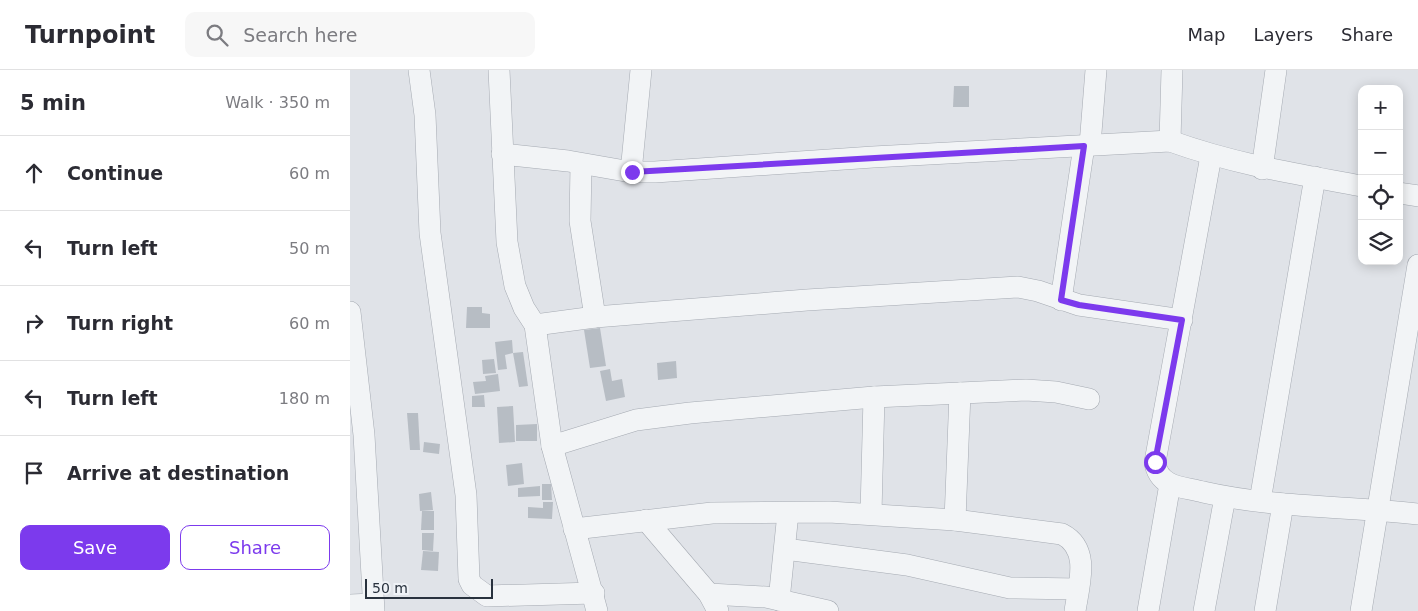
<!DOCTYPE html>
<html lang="en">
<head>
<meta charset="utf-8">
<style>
	:root { --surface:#fff; --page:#f7f7f7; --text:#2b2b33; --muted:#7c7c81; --line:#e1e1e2; --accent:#7c3aed }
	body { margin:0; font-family:"DejaVu Sans",sans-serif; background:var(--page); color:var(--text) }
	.controls { position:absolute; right:15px; top:15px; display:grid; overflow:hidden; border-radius:10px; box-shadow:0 2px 12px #0003 }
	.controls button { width:45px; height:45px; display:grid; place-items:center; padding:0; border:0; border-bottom:1px solid var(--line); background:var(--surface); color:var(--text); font:25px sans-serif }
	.scale { position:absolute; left:15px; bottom:12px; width:128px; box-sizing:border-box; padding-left:5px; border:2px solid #29323e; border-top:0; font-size:14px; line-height:18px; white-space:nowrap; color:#29323e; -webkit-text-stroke:4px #eff2f6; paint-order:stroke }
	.stop { position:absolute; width:15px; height:15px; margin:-11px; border:4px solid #7c3aed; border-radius:50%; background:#fff }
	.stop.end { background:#7c3aed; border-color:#fff; box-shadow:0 1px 5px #0008 }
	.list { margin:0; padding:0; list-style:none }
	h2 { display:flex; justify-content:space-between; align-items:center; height:65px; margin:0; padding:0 20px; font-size:21px }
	h2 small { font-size:16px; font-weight:400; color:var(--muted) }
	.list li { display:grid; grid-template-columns:32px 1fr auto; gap:15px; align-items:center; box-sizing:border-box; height:75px; padding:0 20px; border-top:1px solid var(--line) }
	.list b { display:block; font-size:19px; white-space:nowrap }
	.list em { font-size:16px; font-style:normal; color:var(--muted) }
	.actions { display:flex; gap:10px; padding:15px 20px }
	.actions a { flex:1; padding:11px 0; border:1px solid var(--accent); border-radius:10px; text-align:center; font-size:18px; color:var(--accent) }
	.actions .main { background:var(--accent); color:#fff }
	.icon { flex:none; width:28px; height:28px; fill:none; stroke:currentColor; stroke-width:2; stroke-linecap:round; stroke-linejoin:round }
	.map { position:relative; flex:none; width:1068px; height:541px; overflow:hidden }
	header { display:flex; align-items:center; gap:30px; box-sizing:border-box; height:70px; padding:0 25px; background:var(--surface); border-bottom:1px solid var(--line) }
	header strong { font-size:24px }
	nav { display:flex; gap:28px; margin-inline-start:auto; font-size:18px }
	.search { width:350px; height:45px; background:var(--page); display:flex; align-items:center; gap:12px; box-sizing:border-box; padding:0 18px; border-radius:10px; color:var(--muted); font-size:19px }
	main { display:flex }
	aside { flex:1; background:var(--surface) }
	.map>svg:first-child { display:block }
	.building { fill:#b7bdc4 }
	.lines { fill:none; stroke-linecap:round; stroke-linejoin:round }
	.minor-casing { stroke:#a5aab2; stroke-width:22 }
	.minor { stroke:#f2f4f6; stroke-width:21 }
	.route { stroke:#7c3aed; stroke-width:6 }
</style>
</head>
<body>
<header>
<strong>Turnpoint</strong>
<div class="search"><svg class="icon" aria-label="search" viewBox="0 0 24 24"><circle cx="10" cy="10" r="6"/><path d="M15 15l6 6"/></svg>Search here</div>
<nav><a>Map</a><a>Layers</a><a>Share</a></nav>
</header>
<main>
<aside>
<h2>5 min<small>Walk · 350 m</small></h2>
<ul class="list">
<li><svg class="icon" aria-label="ahead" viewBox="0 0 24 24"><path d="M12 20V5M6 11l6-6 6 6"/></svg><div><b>Continue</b></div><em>60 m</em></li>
<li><svg class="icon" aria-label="left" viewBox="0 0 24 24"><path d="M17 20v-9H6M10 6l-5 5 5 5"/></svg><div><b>Turn left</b></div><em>50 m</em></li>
<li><svg class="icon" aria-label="right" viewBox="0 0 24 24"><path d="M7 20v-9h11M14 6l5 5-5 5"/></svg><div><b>Turn right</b></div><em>60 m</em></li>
<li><svg class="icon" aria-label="left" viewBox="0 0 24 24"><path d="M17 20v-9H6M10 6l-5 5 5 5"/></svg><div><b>Turn left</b></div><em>180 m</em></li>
<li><svg class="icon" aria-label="arrive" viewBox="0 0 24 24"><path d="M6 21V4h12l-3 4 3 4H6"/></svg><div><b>Arrive at destination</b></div></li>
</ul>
<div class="actions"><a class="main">Save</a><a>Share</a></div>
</aside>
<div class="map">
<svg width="1068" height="541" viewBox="0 0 1068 541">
	<rect width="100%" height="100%" fill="#e0e3e8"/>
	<g class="building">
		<polygon points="604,16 619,16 619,37 603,37"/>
		<polygon points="117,237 132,237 132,243 140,244 140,258 116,258"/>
		<polygon points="250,258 256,296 240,298 234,260"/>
		<polygon points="162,270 163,283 155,285 157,299 148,300 145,272"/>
		<polygon points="173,282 178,316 169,317 163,283"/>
		<polygon points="144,289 146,303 133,304 132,290"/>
		<polygon points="326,291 327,308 308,310 307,293"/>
		<polygon points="260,299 262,311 272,309 275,327 256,331 250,301"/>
		<polygon points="148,304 150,321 125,324 123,312 136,311 135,306"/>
		<polygon points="134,325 135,337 122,337 122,326"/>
		<polygon points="163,336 165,372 149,373 147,337"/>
		<polygon points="57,343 68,343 70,380 60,380"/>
		<polygon points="187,354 187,371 166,371 166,355"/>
		<polygon points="74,372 90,374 89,384 73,382"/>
		<polygon points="172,393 174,414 158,416 156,395"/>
		<polygon points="192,414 201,414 202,430 192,430"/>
		<polygon points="190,416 190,426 168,427 168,418"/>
		<polygon points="81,422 83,440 70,441 69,424"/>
		<polygon points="193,432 203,432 202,449 178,448 178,437 193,438"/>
		<polygon points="72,441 84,441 84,460 71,460"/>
		<polygon points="72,463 84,463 83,481 72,480"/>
		<polygon points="73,481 89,482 88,501 71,500"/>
	</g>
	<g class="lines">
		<g class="minor-casing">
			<g id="minor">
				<polyline points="69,0 75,45 80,163 116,425 119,509 122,515 137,526 244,523"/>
				<polyline points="149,0 157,172 165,216 174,238 185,255 202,376 247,541"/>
				<polyline points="820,71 822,0"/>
				<polyline points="740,75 746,0"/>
				<path d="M152,84l66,7 63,11h24l218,-15 297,-16c64,23 126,33 192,45"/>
				<path d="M861,86l-56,306c1,9 6,17 14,21 9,5 24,6 34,9 70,16 143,14 215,22"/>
				<polyline points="231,95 230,151 245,247"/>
				<polyline points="912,99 926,0"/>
				<polyline points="281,102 291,0"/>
				<polyline points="1049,123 1068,126"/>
				<polyline points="711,230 734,76"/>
				<polyline points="0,242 14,365 24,541"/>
				<polyline points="185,255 245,247 457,230 668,217 688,221 729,235 832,250"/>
				<polyline points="202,376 286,350 340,343 524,327 676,320 706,322 739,329"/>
				<polyline points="910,431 965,107"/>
				<polyline points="521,443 524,327"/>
				<polyline points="296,450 359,524 368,541"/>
				<polyline points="605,450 610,323"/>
				<path d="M224,459l138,-16 117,-1 126,8 107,14c29,15 17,50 13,77"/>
				<polyline points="435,479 557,495 660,518 728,519"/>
				<polyline points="359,524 416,527 478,541"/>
				<polyline points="429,530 438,443"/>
				<polyline points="0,535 23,534"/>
				<polyline points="798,541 820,414"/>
				<polyline points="854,541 875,427"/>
				<polyline points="915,541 933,434"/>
				<polyline points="1011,541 1068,195"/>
			</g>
		</g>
		<use href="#minor" class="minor"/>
	</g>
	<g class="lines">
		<polyline class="route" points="282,102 734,76 711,230 729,235 832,250 805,392"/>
	</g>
</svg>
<div class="controls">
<button>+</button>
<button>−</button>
<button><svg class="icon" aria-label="locate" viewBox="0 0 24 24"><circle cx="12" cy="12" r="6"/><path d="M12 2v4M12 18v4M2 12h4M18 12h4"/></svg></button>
<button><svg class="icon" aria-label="layers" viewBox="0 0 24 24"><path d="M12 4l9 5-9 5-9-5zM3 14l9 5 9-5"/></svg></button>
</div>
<div class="scale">50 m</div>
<div class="stop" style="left:805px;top:392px"></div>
<div class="stop end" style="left:282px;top:102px"></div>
</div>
</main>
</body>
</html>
